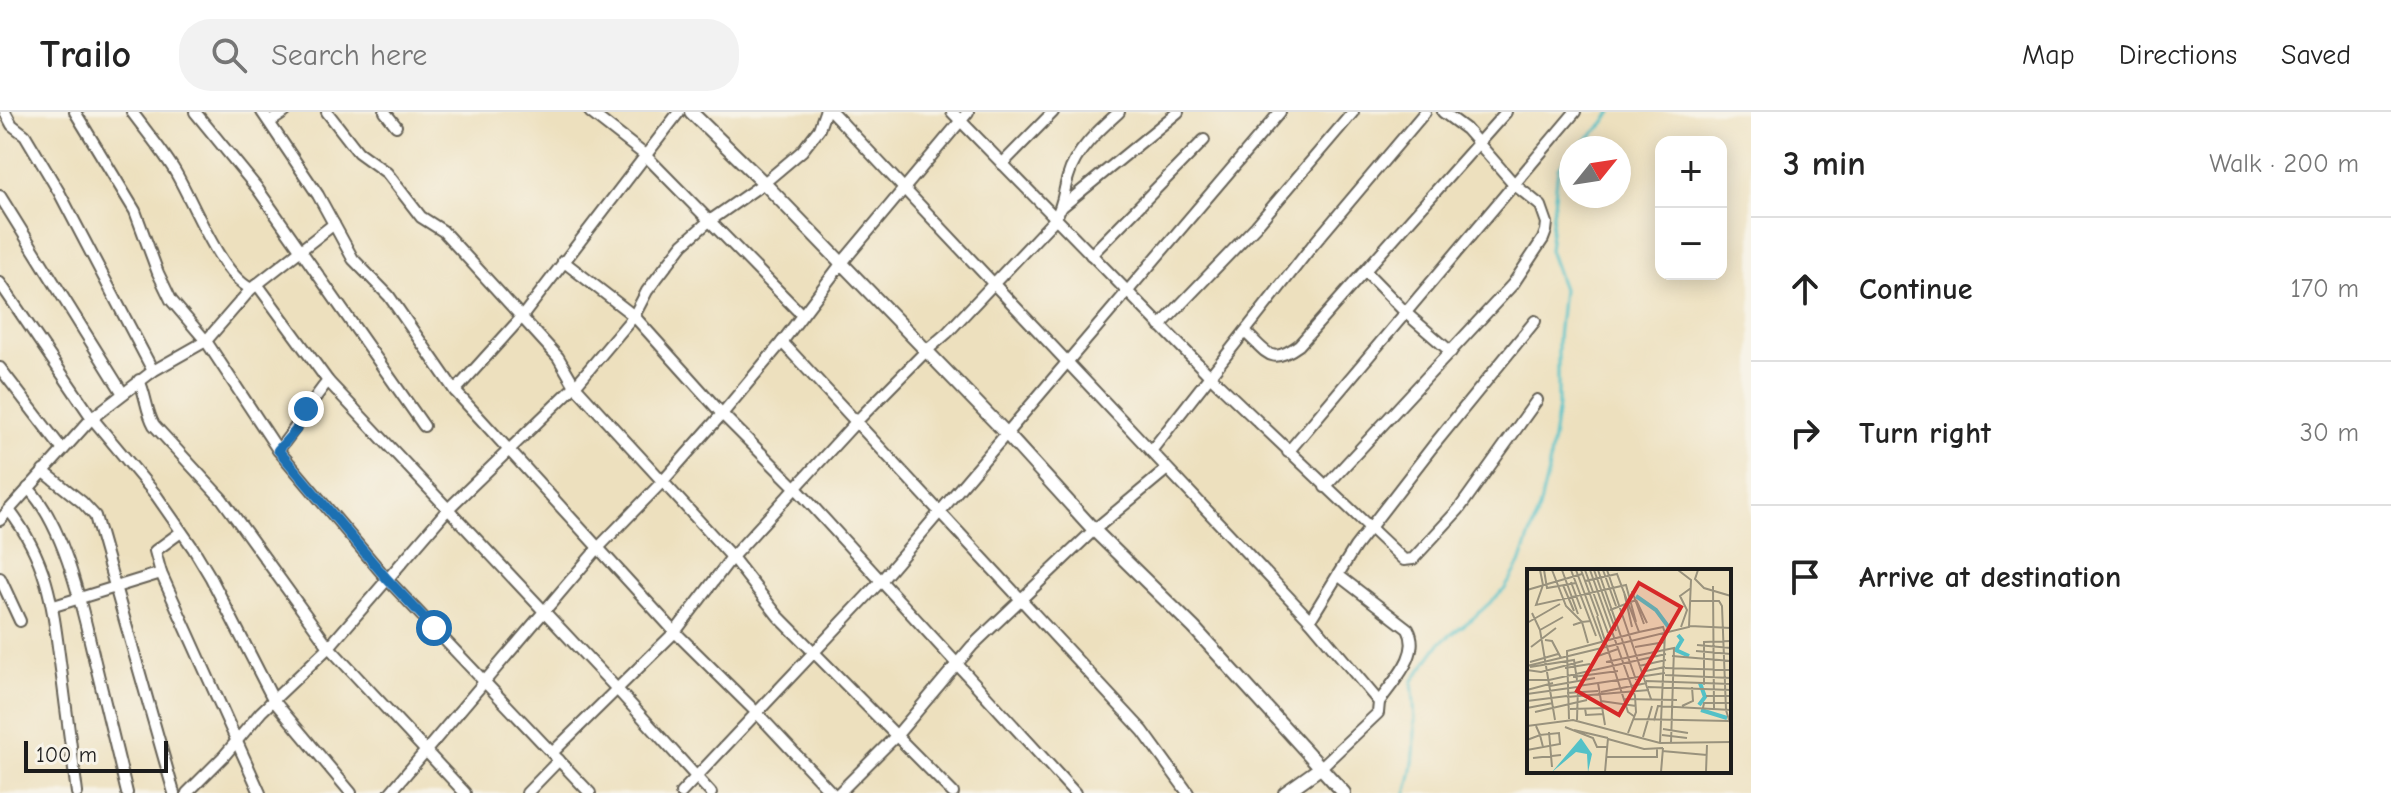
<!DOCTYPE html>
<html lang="en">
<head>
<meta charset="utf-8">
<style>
	:root { --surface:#fff; --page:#f2f2f2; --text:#222; --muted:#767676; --line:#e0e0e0 }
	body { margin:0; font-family:"Comic Neue",sans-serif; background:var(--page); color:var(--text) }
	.controls { position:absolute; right:24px; top:24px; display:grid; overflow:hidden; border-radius:16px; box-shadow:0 4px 20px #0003 }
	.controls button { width:72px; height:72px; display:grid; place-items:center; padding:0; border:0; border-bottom:2px solid var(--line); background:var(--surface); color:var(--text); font:40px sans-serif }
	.compass { position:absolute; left:1559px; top:24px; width:72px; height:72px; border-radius:50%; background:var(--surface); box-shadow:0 4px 20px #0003; rotate:60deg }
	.scale { position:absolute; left:24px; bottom:20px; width:144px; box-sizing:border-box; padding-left:8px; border:4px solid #1c1c1c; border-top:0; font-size:22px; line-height:28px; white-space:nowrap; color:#1c1c1c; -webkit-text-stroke:6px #f7f3e8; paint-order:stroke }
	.stop { position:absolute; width:24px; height:24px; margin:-18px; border:6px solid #1f6fb2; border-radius:50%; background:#fff }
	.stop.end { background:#1f6fb2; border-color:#fff; box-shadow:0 2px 8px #0008 }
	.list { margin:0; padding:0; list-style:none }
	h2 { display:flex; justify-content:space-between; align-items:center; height:104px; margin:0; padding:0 32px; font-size:34px }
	h2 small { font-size:26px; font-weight:400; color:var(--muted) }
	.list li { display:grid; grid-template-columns:52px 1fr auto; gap:24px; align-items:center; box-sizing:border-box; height:144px; padding:0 32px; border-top:2px solid var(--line) }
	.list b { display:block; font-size:30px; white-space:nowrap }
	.list em { font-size:26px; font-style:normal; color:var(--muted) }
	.icon { flex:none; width:44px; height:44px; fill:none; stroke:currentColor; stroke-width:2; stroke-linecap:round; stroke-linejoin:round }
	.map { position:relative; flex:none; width:1751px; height:681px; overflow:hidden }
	header { display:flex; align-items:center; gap:48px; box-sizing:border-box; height:112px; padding:0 40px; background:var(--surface); border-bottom:2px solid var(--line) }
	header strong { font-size:38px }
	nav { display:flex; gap:44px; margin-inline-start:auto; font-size:28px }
	.search { width:560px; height:72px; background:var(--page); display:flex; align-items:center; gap:20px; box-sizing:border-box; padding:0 28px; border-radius:32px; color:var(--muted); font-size:30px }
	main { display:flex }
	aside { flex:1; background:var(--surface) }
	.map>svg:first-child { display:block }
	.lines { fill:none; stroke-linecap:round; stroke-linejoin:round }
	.stream { stroke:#53c1c7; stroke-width:3 }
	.minor-casing { stroke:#656155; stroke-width:14 }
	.tertiary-casing { stroke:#656155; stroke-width:16 }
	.minor { stroke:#fff; stroke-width:10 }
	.tertiary { stroke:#fff; stroke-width:12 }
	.route { stroke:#1f6fb2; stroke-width:10 }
	.inset-river { fill:none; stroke:#53c1c7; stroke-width:4 }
	.inset-road { fill:none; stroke:#99927d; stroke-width:2 }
	.view { fill:#d62828; fill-opacity:0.15; stroke:#d62828; stroke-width:4 }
	.inset-edge { fill:none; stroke:#1c1c1c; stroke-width:4 }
</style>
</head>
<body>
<header>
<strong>Trailo</strong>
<div class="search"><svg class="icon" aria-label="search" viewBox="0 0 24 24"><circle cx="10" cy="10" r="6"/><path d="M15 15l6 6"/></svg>Search here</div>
<nav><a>Map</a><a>Directions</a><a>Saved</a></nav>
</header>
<main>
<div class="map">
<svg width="1751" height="681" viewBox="0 0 1751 681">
	<rect width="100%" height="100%" fill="#f7f3e8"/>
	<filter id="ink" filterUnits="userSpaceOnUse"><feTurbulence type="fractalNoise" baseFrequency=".0125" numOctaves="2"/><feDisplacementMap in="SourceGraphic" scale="16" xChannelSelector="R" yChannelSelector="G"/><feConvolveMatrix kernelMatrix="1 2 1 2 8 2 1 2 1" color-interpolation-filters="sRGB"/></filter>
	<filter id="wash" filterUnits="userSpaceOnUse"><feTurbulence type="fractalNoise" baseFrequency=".006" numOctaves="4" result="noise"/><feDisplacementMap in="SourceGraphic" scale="32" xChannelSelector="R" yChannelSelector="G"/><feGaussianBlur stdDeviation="1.8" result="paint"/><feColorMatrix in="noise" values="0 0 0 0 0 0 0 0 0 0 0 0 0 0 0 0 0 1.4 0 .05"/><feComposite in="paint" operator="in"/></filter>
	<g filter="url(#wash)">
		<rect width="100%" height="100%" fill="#ede0be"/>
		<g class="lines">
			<g class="stream">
				<polyline points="1577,36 1602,14 1612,0"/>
				<path d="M1406,681c12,-33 10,-76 6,-111l29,-40 31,-23 32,-29 16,-26 19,-55 9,-37 10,-66v-68l5,-49 -14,-39 9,-82 13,-14"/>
			</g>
		</g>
	</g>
	<g filter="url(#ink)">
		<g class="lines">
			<g class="minor-casing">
				<g id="minor">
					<polyline points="5,0 12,13 25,23 59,80 153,259"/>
					<polyline points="75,0 135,99 158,161 171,188 206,229 278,338 387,467 590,681"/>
					<path d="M132,0c14,19 29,37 41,56 20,32 45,104 78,121"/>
					<polyline points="195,0 257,76 424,314"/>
					<polyline points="262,0 318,83 353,147 389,184 455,279 675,520 756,600 832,681"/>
					<polyline points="327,0 358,40 387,61 421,105 443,119 538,223 558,245 575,274 732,445 778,504 953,681"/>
					<polyline points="385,0 396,14"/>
					<polyline points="590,0 645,43 802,203"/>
					<polyline points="832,0 1151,339 1312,134 1425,0"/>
					<polyline points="952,0 1209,263 1404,448 1413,447 1459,397 1537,288"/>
					<polyline points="270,10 285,0"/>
					<polyline points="1002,52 1053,0"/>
					<polyline points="0,84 122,280"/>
					<polyline points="1063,94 1178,0"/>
					<polyline points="1091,143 1204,28"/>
					<polyline points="563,149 634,204 722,302 796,376 1075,681"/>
					<polyline points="1366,160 1406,201 1451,240"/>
					<polyline points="0,171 92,306 156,383 193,436 211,466 274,589 351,681"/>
					<polyline points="257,172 328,269 616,576 711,681"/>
					<polyline points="1160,214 1256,114 1353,0"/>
					<path d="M1245,220c23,21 25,34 54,13l207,-233"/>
					<polyline points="782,230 1143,619 1188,681"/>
					<polyline points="0,256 62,337"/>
					<path d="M139,268c7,15 7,31 15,45l68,74 107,148 136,146"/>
					<polyline points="455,279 521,206 679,0"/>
					<path d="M278,338c20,-22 31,-47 50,-69"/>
					<polyline points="1151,339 1310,508 1379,590 1378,601 1320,656"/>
					<polyline points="1288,340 1575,0"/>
					<polyline points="43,359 82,390 95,404 174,681"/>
					<polyline points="1325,375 1513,172 1543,127 1546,119 1547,111 1541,94 1515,73 1466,17 1443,0"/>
					<path d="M28,376c38,39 55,125 68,178 10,42 21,85 31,127"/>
					<path d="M9,398c42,55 44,101 53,167 5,39 10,77 15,116"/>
					<polyline points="0,408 92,306 153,259 206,229 251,177 334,112"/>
					<polyline points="181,420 155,439 161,461 260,681"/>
					<path d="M1338,463l70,54c14,25 -15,52 -29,73"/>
					<polyline points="0,466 20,509"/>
					<polyline points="54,494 161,461"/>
					<polyline points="1310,508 1355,435 1433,334 1535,209"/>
					<path d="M552,641l123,-121 57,-75 124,-135 70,-71 21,-18 108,-114c9,-15 8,-27 13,-42 7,-26 32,-48 51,-65"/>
					<polyline points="187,681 224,644 261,600 329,535 448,397 575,274 634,204 647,179 683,132 708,110 764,71 802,39 819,17 825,0"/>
					<polyline points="390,681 598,436 663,369 722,302 782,230 841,152 968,0"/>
					<polyline points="527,681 559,648"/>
					<polyline points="681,681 881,469 1280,0"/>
					<polyline points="839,681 897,623 972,534 1094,418 1166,358"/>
				</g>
			</g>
			<g class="tertiary-casing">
				<g id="tertiary">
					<polyline points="691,0 764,71 1005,320 1094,418 1194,516 1344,681"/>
					<polyline points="1285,681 1320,656"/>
				</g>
			</g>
			<use href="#minor" class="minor"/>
			<use href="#tertiary" class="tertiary"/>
		</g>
	</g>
	<g class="lines" filter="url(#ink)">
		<polyline class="route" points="306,297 296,318 278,338 387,467 434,516"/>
	</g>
	<g transform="translate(1527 457)">
		<rect width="204" height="204" fill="#ede0be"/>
		<path d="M54,169l11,16 -4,18 -1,-18 -11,-2 -24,20z" fill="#53c1c7"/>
		<path class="inset-river" d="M109,27l20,14 14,19M151,66l4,5 -6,10 13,6M172,136l6,-8 -5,-14M174,141l26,8"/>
		<path class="inset-road" d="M13,1l3,15 -7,20 90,-20 10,37M17,1l3,18 29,-5M25,1l14,36 16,16 9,-1M35,1l16,44M44,1l25,66M49,1l26,71M54,1l17,46M58,1l23,63M63,1l45,126 1,16 -8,21M67,1l22,61M71,1l38,110M76,1l13,36M80,1l44,129M171,1l-3,9 9,9 27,8M44,13l10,27M36,16l11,26M186,17l1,124M0,21l55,-16M105,22l12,33M97,23l8,35M109,31l11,23M164,32h28l3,5 4,104 5,16M83,41l26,-10M5,44l8,17 15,90M70,47l31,96 7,5M0,54l33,-19M46,56l9,-3 6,21M163,57l41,2M154,58l6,-17 -7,-14 11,-8M13,61l23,-13M112,63l24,-5 2,6M18,71l7,1 9,17M170,76l34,3M4,78l25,-19M108,78l30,-5M169,82l35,3M145,87l59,5M68,88l23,-8M3,93l28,-8M79,93l68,-14 -3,95M0,97l162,-39 2,-47 -13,-10M112,97l27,-6M3,98l44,-7 3,20M38,99l25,-4M138,99l66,2M0,101l14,2 42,-11M114,103l24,-5M138,106l66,3M46,108l45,-6M1,111h21l117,-26M119,112l85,3M71,114l7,42M177,116v-43l27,-1M23,117l45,-8M51,117l87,-13M121,118l83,3M0,121l26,-7M74,123l46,-9M40,124l31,-2M0,125l50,-7M179,127h25M40,128l82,-7M97,130l53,1M0,132l40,-5M74,132l35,5M155,137l11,-5 -1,-14M0,139l26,-5M58,139l1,7 18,-1M176,139l1,-5h27M43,140l39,-1M8,143l52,-12M42,150l-2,-68 72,-19 -22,-58 -32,7M107,150l95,2M50,151l1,-33M127,152l4,-15 73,4M0,157l46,-6 87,23 71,-1M38,158l28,11 4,9h10M136,160l25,4M47,161l34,8M22,163l3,35M135,166l25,3M116,168l9,-31M81,170l36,10 19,-1M0,171l13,-5 3,12M133,174l5,-110M0,181l33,-6 -1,-11 -19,2 -4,-9M135,182l45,4M79,188h51v-8M6,189l28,-3M78,203l3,-34M134,203l2,-24M179,203l1,-27"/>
		<path class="view" d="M112,14l42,24 -62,108 -42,-24z"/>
		<rect width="204" height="204" class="inset-edge"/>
	</g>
</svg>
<div class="controls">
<button>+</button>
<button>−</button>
</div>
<svg class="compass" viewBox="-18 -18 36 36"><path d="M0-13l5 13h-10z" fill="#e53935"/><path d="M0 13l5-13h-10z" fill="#767676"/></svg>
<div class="scale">100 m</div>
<div class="stop" style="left:434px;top:516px"></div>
<div class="stop end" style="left:306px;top:297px"></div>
</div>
<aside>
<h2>3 min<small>Walk · 200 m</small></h2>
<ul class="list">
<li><svg class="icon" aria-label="ahead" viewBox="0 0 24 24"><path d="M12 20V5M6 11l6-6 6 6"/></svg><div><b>Continue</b></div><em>170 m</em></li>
<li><svg class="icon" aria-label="right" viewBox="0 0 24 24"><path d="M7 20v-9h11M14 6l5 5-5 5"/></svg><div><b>Turn right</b></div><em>30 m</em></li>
<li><svg class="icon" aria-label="arrive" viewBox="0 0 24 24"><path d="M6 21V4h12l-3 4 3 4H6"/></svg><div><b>Arrive at destination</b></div></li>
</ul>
</aside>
</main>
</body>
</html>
